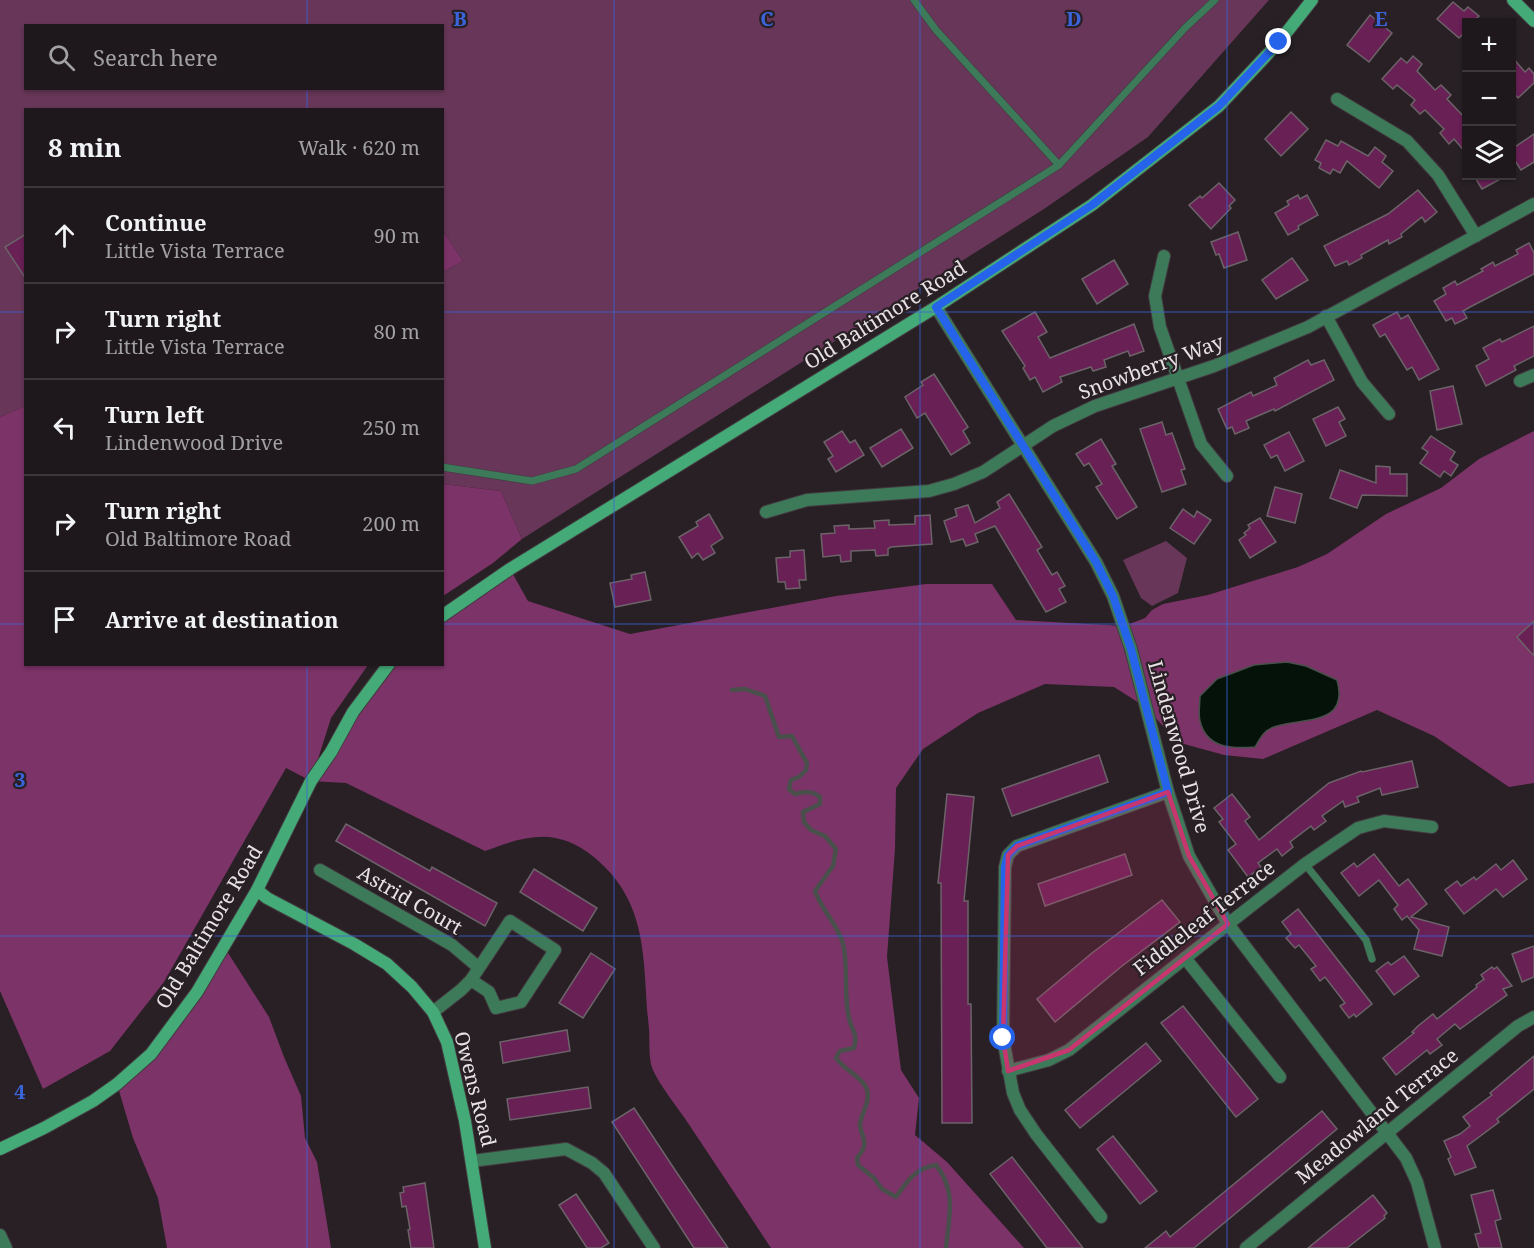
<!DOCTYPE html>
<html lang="en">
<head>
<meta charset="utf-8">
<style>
	:root { --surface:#1e181c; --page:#262125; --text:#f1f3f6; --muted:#a1a0a3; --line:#3c373b }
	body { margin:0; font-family:"Noto Serif",serif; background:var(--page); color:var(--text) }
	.controls { position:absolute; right:18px; top:18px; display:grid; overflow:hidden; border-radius:0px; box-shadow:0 2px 4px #0004 }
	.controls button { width:54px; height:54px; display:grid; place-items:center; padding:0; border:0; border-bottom:2px solid var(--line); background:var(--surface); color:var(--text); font:30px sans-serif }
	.stop { position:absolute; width:18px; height:18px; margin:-14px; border:4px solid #2563eb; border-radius:50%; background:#fff }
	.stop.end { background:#2563eb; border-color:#fff; box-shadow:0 2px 6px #0008 }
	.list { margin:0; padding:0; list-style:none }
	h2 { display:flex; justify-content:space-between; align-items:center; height:78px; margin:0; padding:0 24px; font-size:26px }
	h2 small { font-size:20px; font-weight:400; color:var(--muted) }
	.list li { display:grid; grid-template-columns:39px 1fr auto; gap:18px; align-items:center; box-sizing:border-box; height:96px; padding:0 24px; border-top:2px solid var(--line) }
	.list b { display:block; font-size:22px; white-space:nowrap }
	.list p { margin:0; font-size:20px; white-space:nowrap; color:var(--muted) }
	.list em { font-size:20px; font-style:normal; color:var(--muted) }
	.icon { flex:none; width:33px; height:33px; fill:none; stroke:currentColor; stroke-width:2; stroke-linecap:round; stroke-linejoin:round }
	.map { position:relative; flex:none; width:1534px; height:1248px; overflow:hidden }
	.search { position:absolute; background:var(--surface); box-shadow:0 2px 4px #0004; left:24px; top:24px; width:420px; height:66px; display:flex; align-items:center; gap:15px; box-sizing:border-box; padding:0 21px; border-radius:0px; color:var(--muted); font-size:22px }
	.panel { position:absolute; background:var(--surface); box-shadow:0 2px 4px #0004; left:24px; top:108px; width:420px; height:558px; border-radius:0px }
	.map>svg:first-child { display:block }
	.green { fill:#673658; fill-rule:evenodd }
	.forest { fill:#7c3367 }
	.water { fill:#05120a; stroke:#49504c; stroke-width:1.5 }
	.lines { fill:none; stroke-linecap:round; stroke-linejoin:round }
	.stream { stroke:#49504c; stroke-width:4.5 }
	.building { fill:#682055; stroke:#6c6369; stroke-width:1.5 }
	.lane-casing { stroke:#433b40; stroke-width:8 }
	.street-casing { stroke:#433b40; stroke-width:14 }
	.secondary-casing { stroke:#433b40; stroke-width:14 }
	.lane { stroke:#3d7a5a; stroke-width:7 }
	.street { stroke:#3d7a5a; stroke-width:12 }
	.secondary { stroke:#44ab78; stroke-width:12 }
	.route { stroke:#2563eb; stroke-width:8 }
	.marked { fill:#c83670; fill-opacity:0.2; stroke:#c83670; stroke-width:4.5; stroke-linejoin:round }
	.grid { fill:none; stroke:#3b64da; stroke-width:1.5; stroke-opacity:0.55 }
	.labels { text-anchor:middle; stroke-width:4.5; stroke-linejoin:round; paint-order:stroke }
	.street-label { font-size:20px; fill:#e8e2e5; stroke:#282025 }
	.grid-label { font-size:20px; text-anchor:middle; font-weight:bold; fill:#3b64da; stroke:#282025; stroke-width:4.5; stroke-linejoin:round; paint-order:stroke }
</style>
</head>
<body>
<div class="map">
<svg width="1534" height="1248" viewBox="0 0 1534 1248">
	<rect width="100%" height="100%" fill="#282025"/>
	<g class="green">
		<path d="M0,0h1269l-121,137 -104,72 -522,330 -21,-48 -58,-7v-212l20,-11 -20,-30 -1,-121h-416l-1,296 -25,11zM26,26h416v62h-416z"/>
		<polygon points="1166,541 1187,558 1178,593 1152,606 1141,598 1123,560"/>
	</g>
	<g class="forest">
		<polygon points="443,231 463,261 443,272 442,272"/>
		<path d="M25,406l1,258 342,1 -37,53 -19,60 77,-113 53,-1 1,-48 67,-47 18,32 102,33 206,-38 90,-12h66l24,36 108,6 21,-8 7,-8 11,-6 45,-9 90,-28 29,-13 59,-40 55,-26 38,-29 55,-28v352l-25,4 -75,-51 -57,-26 -114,49 -39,-4 -47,-13 -30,-34 -33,-21 -69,-3 -67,29 -55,36 -27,39 -1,61 -8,108 14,113 18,28 -4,37 32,27 77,86h-253c-28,-42 -55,-83 -83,-125 -10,-15 -28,-37 -35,-53 -5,-11 -3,-29 -4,-41 -7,-65 2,-124 -54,-171 -38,-31 -67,-23 -110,-7l-139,-68 -35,-2 -25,-13 -122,214 -54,69 -67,38 -43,-98v-574z"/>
		<polygon points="443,484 501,491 522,539 493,563 443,596"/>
		<polygon points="223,945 269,1017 284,1057 301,1096 305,1138 317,1162 331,1248 167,1248 158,1198 133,1138 117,1084 151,1054"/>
	</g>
	<path class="water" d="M1287,662l19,4 31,14c13,47 -36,37 -63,47 -10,3 -14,12 -19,20 -23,2 -49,1 -55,-26 -2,-7 0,-17 0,-25l17,-17 37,-14z"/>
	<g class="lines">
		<path class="stream" d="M732,690l13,-1 20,7 14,41 13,-1 15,27 -1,7 -7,7 -8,3 -2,9 6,5c9,-2 17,-4 25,3v7l-17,8 1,10 7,8 14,6 11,13 -3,17 -18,25c7,20 24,35 28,53 6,24 0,50 6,74 3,15 9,13 5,30l-14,3 -4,7c8,11 20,16 28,26 10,14 -2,26 -4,40 0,8 6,15 4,22 -1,6 -4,8 -7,12l1,7 16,13 8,11 14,8c11,-16 20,-29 40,-32 21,26 13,52 10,83"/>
	</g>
	<g class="building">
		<polygon points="1453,2 1464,11 1468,7 1479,16 1474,21 1476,22 1467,22 1467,30 1459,38 1437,19"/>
		<polygon points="1370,15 1392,33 1369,62 1347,45"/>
		<polygon points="1413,56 1422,64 1417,71 1435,90 1441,85 1451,95 1447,99 1467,120 1467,154 1454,139 1449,144 1440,133 1444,129 1425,110 1420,114 1411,105 1415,100 1397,85 1393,89 1382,79 1401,58 1407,63"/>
		<polygon points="1512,57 1525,72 1529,68 1534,74 1534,83 1518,98 1512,91"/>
		<polygon points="1291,112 1308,129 1281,156 1265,139"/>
		<polygon points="1534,134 1534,162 1521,170 1512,156 1512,149"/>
		<polygon points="1326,140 1338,146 1341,141 1368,156 1375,147 1386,156 1382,162 1393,171 1379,188 1347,161 1340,173 1333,169 1330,174 1319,168 1321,163 1315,160"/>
		<polygon points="1474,176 1506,176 1482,189"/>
		<polygon points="1219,183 1235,200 1229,206 1231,208 1211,229 1189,205 1200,196 1202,198"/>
		<polygon points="1418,190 1437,212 1425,222 1422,217 1401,234 1402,237 1389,244 1388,240 1361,255 1362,258 1349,265 1347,261 1335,266 1324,246 1388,214"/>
		<polygon points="1298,195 1300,199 1307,195 1318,215 1298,226 1299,229 1288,235 1275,213 1289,205 1287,201"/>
		<polygon points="1238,232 1247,260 1224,268 1219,254 1216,255 1211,242"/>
		<polygon points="26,234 26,279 5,247"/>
		<polygon points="1529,243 1534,253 1534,274 1470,307 1463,311 1467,318 1455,324 1452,318 1446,321 1434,301 1446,294 1443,288 1455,281 1457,285 1483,271 1481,269 1493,262 1495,266 1518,254 1516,250"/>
		<polygon points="1292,258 1308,280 1276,299 1262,280"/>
		<polygon points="1114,260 1128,284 1097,304 1082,279"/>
		<polygon points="1035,312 1047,332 1038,337 1050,358 1134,324 1144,351 1130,356 1128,351 1104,360 1106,367 1093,371 1091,367 1060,377 1062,382 1043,392 1035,377 1030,380 1023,368 1025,366 1002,331"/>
		<polygon points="1397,312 1401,319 1408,315 1439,369 1419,380 1412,367 1407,370 1385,334 1380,337 1373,325"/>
		<polygon points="1534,326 1534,356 1514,366 1516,370 1486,386 1476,366 1489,359 1483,348 1500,339 1502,342"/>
		<polygon points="1308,360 1311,365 1324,360 1334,380 1275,411 1274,409 1246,421 1249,428 1235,434 1232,427 1227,429 1218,409 1251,392 1253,396 1277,385 1274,378"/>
		<polygon points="934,374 968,427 963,431 970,443 951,455 925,413 917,418 905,397 923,385 921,382"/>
		<polygon points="1453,386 1462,424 1437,430 1430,391"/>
		<polygon points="1338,407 1345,419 1339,422 1346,436 1326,446 1313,419"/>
		<polygon points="1162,422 1166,435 1172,433 1185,469 1181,470 1186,484 1162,492 1140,429"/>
		<polygon points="901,429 913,448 882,467 870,448"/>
		<polygon points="842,431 850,443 855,440 864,455 836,472 828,459 833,456 824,442"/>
		<polygon points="1289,432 1304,461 1285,471 1277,455 1271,458 1264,445"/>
		<polygon points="1431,436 1455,452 1450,460 1458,465 1451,476 1444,471 1440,477 1420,463 1428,452 1422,448"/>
		<polygon points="1101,439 1116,464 1112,466 1137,507 1117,519 1096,487 1102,484 1089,463 1084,466 1076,454"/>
		<polygon points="1376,466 1390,467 1390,474 1407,474 1407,496 1362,495 1357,508 1330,498 1340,470 1376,483"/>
		<polygon points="1275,487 1302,494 1295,523 1267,516"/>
		<polygon points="1009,494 1042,547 1037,550 1052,575 1057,572 1065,586 1059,589 1066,602 1046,612 995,526 975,534 978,542 966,546 963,539 951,542 944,521 957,516 955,509 968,505 975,523 1000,508 997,502"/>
		<polygon points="1183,509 1194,517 1197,511 1211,520 1194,544 1170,528"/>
		<polygon points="709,514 723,538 711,546 715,553 703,560 698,553 692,558 679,537 698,526 696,522"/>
		<polygon points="930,515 932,544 891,547 888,549 888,555 876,556 875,550 851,551 851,561 841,562 840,555 823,557 821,534 835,533 834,526 849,525 849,529 875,528 874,521 889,520 889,525 915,524 915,516"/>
		<polygon points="1260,518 1276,542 1250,558 1239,540 1246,535 1244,533 1250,528 1248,525"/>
		<polygon points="804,550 806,580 799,580 800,588 786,589 785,582 778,582 776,558 790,557 790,551"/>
		<polygon points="645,572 651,600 615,607 610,583 632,579 631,575"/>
		<polygon points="1534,621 1534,656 1517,637"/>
		<polygon points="1099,755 1108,782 1012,816 1002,789"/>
		<polygon points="1412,761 1418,787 1382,795 1380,788 1357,797 1359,802 1345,807 1343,801 1322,816 1326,821 1314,830 1311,826 1290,842 1293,847 1282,856 1277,849 1258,863 1261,867 1248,877 1228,850 1236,844 1219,822 1223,819 1214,808 1232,794 1250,817 1245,821 1259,840 1329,783 1361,771 1362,772"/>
		<polygon points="947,794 974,797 964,901 968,901 968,1004 971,1004 972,1123 942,1123 941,883 938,883"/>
		<polygon points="346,824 430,871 432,867 497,903 485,926 336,841"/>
		<polygon points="1125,854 1132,875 1045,906 1038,884"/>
		<polygon points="1374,854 1399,886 1408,879 1427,904 1411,917 1449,927 1442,956 1414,949 1419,930 1407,916 1402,920 1394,909 1398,905 1379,880 1359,896 1341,873 1354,863 1357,867"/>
		<polygon points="1513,860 1527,879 1503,897 1496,889 1464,914 1445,890 1457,881 1461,886 1474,877 1476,880 1496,864 1501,870"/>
		<polygon points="534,869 597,908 583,931 520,892"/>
		<polygon points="1162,900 1180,922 1122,966 1055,1022 1037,999 1092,953"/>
		<polygon points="1298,909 1372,1004 1356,1017 1354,1014 1349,1018 1340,1006 1345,1003 1325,977 1320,981 1311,969 1316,966 1299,945 1295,948 1286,938 1291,934 1282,922"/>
		<polygon points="1534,946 1534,977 1522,982 1512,954"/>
		<polygon points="591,953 615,969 583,1018 559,1003"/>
		<polygon points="1404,956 1419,976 1394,995 1376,971 1388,962 1391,965"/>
		<polygon points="1492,967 1494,969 1497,967 1512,986 1503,989 1507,995 1460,1029 1455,1024 1437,1039 1442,1045 1430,1054 1427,1050 1396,1075 1383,1058 1414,1033 1412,1032 1418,1026 1433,1014 1437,1019 1477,987 1476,985 1484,979 1481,975"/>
		<polygon points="1183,1006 1258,1099 1236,1117 1161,1023"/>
		<polygon points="567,1030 570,1051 503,1063 500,1042"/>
		<polygon points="1146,1043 1161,1061 1080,1128 1065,1110"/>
		<polygon points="1534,1056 1534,1089 1497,1119 1499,1122 1467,1146 1476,1167 1455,1175 1448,1159 1451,1157 1444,1141 1460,1134 1470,1126 1463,1117 1492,1095 1490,1093"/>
		<polygon points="588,1087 591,1108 510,1120 507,1099"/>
		<polygon points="634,1108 675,1170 728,1248 694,1248 612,1122"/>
		<polygon points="1322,1111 1337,1129 1194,1248 1145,1248 1166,1231 1170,1237"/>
		<polygon points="1113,1136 1157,1191 1140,1204 1097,1149"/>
		<polygon points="1012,1157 1083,1248 1047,1248 990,1174"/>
		<polygon points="425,1183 434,1248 411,1248 408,1230 410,1229 406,1206 402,1207 400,1193 404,1192 403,1187"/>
		<polygon points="1493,1190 1501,1219 1495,1221 1502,1248 1479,1248 1475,1234 1481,1233 1471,1195"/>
		<polygon points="576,1194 609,1243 601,1248 587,1248 559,1205"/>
		<polygon points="1373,1195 1387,1213 1384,1216 1385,1218 1347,1248 1308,1248"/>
	</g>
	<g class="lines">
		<g class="lane-casing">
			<g id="lane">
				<polyline points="914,0 936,30 1059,165"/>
				<polyline points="442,467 532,481 576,469 1059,165 1185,28 1215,0"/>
				<polyline points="1305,864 1366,940 1372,959"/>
			</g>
		</g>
		<g class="street-casing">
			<g id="street">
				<polyline points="1337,99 1407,141 1438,175 1476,236"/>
				<polyline points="1164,256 1155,296 1160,327 1201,444 1227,476"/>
				<polyline points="936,307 1096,562 1113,596 1131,649 1168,792 1189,856 1228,924 1406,1158 1417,1182 1435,1248"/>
				<polyline points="1326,316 1362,382 1389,414"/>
				<polyline points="1520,381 1534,375"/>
				<polyline points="766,512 807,500 929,491 954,484 983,472 1053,426 1095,406 1214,366 1308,327 1534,204"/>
				<polyline points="320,870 452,945 478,967"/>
				<polyline points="1185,958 1280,1077"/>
				<polyline points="433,1012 461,990 471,980 510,921 555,950 521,1002 496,1008 489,992 471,980"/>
				<polyline points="1008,1071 1049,1060 1069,1050 1228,924 1305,864 1358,828 1384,821 1432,827"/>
				<polyline points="472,1161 566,1149 592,1163 604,1173 654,1248"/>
				<polyline points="1101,1217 1036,1134 1020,1110 1013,1093 1003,1038 1005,867 1008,855 1017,846 1168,792"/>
				<polyline points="0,1235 6,1248"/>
				<polyline points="1246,1248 1518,1026 1534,1017"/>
			</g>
		</g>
		<g class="secondary-casing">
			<g id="secondary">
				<polyline points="1513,0 1534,21"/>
				<polyline points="442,616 510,569 936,307 1092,205 1219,106 1279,42 1312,0"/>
				<polyline points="257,890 267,898 354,944 387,964 412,987 433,1012 447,1042 465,1121 485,1248"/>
				<polyline points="0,1149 44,1128 93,1101 117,1084 151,1054 197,992 257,890 311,781 331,752 353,712 389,664"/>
			</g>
		</g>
		<use href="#lane" class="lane"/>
		<use href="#street" class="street"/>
		<use href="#secondary" class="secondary"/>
	</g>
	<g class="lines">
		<polyline class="route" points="1003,1038 1005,867 1008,855 1017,846 1168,792 1131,649 1113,596 1096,562 936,307 1092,205 1219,106 1279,42"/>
	</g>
	<path class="marked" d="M1168,792l21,64 39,68 -159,126 -61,21 -5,-33 5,-183 9,-9z"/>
	<path class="grid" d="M307,0v26M614,0v1248M920,0v1248M1227,0v1248M307,88v22M0,312h26M442,312h1092M0,624h26M442,624h1092M307,664v584M0,936h1534"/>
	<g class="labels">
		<g class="street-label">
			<text transform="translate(885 315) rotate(-32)" y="7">Old Baltimore Road</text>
			<text transform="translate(1151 367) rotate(-20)" y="7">Snowberry Way</text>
			<text transform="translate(1179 747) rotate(74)" y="7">Lindenwood Drive</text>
			<text transform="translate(410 900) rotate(30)" y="7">Astrid Court</text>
			<text transform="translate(1204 918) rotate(-38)" y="7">Fiddleleaf Terrace</text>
			<text transform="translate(209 927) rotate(-59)" y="7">Old Baltimore Road</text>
			<text transform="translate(475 1089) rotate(76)" y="7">Owens Road</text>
			<text transform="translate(1377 1116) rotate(-39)" y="7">Meadowland Terrace</text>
		</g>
	</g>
	<g class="grid-label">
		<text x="460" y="26">B</text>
		<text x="767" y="26">C</text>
		<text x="1074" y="26">D</text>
		<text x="1381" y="26">E</text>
		<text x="20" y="787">3</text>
		<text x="20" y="1099">4</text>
	</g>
</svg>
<div class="controls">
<button>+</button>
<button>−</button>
<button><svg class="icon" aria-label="layers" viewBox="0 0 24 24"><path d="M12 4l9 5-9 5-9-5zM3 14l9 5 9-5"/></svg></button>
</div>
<div class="stop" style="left:1003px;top:1038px"></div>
<div class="stop end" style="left:1279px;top:42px"></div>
<div class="search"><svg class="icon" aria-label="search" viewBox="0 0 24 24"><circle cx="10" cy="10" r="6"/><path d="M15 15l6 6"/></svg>Search here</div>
<section class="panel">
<h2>8 min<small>Walk · 620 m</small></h2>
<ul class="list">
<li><svg class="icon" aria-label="ahead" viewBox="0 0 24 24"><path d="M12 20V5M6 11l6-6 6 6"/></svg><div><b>Continue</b><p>Little Vista Terrace</p></div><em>90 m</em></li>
<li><svg class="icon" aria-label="right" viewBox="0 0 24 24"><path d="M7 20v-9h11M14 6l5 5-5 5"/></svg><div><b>Turn right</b><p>Little Vista Terrace</p></div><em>80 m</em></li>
<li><svg class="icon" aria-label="left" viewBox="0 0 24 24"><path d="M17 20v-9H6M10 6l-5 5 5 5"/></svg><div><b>Turn left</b><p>Lindenwood Drive</p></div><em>250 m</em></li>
<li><svg class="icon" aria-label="right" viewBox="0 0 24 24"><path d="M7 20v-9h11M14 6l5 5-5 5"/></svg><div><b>Turn right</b><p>Old Baltimore Road</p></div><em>200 m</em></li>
<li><svg class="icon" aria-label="arrive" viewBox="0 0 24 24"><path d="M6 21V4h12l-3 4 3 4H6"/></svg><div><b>Arrive at destination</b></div></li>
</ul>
</section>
</div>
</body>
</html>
